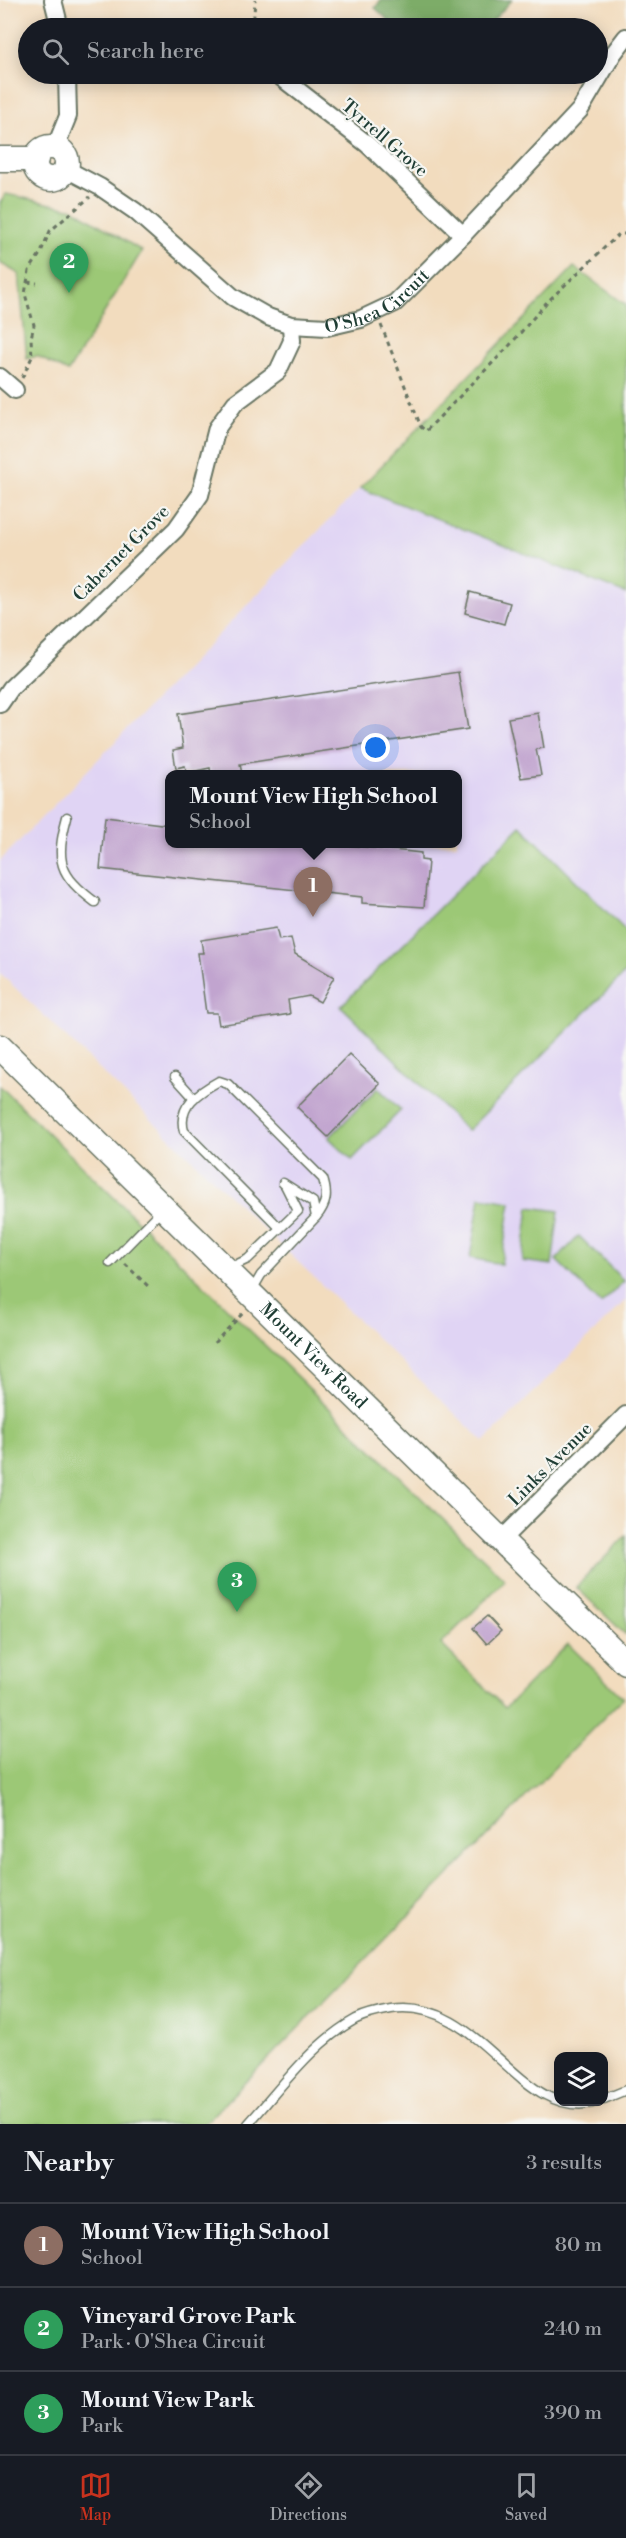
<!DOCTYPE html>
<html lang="en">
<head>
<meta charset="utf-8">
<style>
	:root { --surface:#171b24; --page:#242831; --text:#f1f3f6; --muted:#9ea1a6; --line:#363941; --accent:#c8321e }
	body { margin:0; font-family:"Libre Bodoni",serif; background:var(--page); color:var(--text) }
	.controls { position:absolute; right:18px; bottom:18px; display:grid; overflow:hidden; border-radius:12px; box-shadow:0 3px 15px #0003 }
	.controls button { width:54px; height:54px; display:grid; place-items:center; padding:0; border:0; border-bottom:2px solid var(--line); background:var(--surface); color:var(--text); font:30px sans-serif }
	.you { position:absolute; left:376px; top:748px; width:21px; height:21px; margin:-15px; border:4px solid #fff; border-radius:50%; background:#1a73e8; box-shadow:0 0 0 9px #1a73e833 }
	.badge { display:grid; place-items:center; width:39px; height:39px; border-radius:50%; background:var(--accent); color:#fff; font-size:20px; font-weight:700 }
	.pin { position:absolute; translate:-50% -50px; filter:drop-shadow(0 2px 3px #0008) }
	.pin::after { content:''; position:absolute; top:32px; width:21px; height:18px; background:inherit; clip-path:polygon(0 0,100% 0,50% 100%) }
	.popup { position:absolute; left:165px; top:770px; width:297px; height:78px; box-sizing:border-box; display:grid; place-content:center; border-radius:12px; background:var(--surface); filter:drop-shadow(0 2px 4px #0005); font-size:20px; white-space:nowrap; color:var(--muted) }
	.popup b { font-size:22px; color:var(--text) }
	.popup::after { content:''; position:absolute; left:50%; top:100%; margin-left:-12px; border:12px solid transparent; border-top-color:var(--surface) }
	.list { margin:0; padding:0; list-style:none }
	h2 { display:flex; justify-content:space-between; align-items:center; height:78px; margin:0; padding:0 24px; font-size:26px }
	h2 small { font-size:20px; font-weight:400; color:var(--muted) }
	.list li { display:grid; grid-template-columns:39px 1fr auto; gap:18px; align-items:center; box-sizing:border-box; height:84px; padding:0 24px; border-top:2px solid var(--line) }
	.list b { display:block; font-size:22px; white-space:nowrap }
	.list p { margin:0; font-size:20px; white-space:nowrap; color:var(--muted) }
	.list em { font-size:20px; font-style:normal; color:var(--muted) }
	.icon { flex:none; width:33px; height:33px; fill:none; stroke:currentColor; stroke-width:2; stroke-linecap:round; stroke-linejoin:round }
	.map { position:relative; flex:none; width:626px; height:2124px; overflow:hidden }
	.search { position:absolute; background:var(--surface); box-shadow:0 3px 15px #0003; left:18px; right:18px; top:18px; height:66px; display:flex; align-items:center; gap:15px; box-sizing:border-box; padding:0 21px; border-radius:33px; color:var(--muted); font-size:22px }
	.sheet { height:330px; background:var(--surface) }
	nav { display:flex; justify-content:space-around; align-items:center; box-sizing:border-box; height:84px; border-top:2px solid var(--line); background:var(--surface); font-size:16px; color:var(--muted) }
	nav a { display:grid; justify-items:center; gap:3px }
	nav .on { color:var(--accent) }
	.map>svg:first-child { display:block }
	.built { fill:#e0d4f4; fill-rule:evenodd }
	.green { fill:#9cc876; stroke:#5e8255; stroke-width:1.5 }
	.forest { fill:#7dac67; stroke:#4e744e; stroke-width:1.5 }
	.building { fill:#c1a4cf }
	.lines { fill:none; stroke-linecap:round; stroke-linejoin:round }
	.lane-casing { stroke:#697564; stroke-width:11 }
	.street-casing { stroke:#697564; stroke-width:20 }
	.secondary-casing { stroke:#697564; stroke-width:27 }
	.path { stroke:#697564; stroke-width:3; stroke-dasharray:4.5 4.5; stroke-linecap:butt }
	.lane { stroke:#fff; stroke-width:8 }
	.street { stroke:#fff; stroke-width:16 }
	.secondary { stroke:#fff; stroke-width:24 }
	.labels { text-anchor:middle; stroke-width:4.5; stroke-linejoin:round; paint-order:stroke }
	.street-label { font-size:18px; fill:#1f3d34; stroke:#f6f6f2 }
</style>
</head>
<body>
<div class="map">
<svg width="626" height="2124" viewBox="0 0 626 2124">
	<rect width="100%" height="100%" fill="#f6f6f2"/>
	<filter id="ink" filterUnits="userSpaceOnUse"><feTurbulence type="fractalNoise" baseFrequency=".0167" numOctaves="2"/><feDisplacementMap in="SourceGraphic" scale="12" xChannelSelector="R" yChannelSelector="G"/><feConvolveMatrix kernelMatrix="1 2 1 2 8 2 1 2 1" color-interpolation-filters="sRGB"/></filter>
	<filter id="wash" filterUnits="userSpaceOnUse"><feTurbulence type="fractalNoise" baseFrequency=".008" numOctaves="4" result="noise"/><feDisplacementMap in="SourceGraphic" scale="24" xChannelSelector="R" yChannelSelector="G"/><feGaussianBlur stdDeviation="1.35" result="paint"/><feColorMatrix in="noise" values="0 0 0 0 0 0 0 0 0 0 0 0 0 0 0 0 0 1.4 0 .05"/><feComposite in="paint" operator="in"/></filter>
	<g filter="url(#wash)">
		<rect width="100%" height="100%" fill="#f2dcbe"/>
		<path class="built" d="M360,488l266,106v706l-142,142 -484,-469v-112zM169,774h288v70h-288z"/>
		<g class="green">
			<polygon points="6,194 74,209 142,251 68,372 37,356 27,359 19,274 0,263 0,203"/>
			<polygon points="574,267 626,305 626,594 360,488"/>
			<polygon points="521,826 626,931 626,972 467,1131 341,1006"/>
			<polygon points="0,1086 505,1580 441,1644 505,1708 568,1644 623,1698 204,2124 0,2124"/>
			<polygon points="378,1088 401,1110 352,1160 329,1138"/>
			<polygon points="480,1197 511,1202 501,1264 470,1258"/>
			<polygon points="529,1207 559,1211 552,1265 522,1261"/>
			<polygon points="579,1236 624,1281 601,1304 556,1260"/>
			<polygon points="626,1536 626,1635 576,1587"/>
		</g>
		<polygon class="forest" points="381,0 512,0 486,28 397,28 375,8"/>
		<g id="blocks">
			<g class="building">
				<polygon points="470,592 510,603 504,624 465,613"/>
				<polygon points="458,672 468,729 240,764 242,774 211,774 210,768 187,773 185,766 176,768 173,750 183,748 178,714"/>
				<polygon points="538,713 544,748 536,749 541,775 521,778 508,718"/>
				<polygon points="105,817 169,825 169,843 329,843 421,853 421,860 428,861 424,907 362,903 362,897 100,869"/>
				<polygon points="276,928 279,940 291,938 295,954 334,977 320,1002 309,996 288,1000 290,1014 219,1025 217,1013 206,1013 198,953 203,953 201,940"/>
				<polygon points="349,1054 380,1084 328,1137 297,1107"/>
				<polygon points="487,1616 501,1631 487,1644 473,1628"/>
			</g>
		</g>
	</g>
	<g filter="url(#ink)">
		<use href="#blocks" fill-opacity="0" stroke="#697564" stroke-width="1.5"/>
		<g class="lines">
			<g class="lane-casing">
				<g id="lane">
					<path d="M67,817c-12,44 -8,58 28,85"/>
					<polyline points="175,1077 194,1098"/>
					<path d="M280,1228l-96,-97c-7,-25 15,-39 35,-50l9,3 95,95c5,15 4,25 -7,38"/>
					<polyline points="110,1263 163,1209"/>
					<polyline points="229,1268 248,1259 298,1211 285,1185"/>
					<polyline points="251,1292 261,1275 316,1217 313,1202 283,1183"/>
					<polyline points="604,2099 626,2090"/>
					<path d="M248,2124c33,-36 64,-81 108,-105 10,-5 24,-8 35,-10 91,-13 129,115 206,93"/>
				</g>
			</g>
			<g class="street-casing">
				<g id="street">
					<polyline points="53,0 60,28"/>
					<polyline points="277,74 367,144 463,235"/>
					<polyline points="55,148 68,116 67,74"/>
					<path id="s1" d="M66,169l34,18 35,24 98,86 35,20 23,8 36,2 34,-8 34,-16 68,-68 117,-125 33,-56 13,-17"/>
					<polyline points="0,377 15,390"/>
					<polyline points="0,704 11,688 176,529 200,495 217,428 235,403 278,371 292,341 291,325"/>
					<polyline points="501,1540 626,1415"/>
				</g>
			</g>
			<g class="secondary-casing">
				<g id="secondary">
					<circle cx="51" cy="163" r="16"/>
					<polyline points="0,159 36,159"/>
					<path id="s2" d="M0,1047l626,616"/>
				</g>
			</g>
			<g class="path">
				<polyline points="253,28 255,0"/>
				<polyline points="27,282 37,283"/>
				<polyline points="381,325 421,427 426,431 510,345 546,303 619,234 626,234"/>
				<polyline points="22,378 32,357 31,338 34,325 25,294 29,271 40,254 50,231 90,197"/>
				<polyline points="125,1264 149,1287"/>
				<polyline points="214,1343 243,1313"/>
			</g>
			<use href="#lane" class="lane"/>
			<use href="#street" class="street"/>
			<use href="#secondary" class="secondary"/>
		</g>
	</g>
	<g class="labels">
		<g class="street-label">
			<text transform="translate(385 138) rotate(41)" y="6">Tyrrell Grove</text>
			<text dy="6" stroke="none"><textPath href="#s1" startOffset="369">O'Shea Circuit</textPath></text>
			<text transform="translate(121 553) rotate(-45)" y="6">Cabernet Grove</text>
			<text dy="6" stroke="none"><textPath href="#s2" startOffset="440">Mount View Road</textPath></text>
			<text transform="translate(550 1464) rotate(-45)" y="6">Links Avenue</text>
		</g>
	</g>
</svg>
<div class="controls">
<button><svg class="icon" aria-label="layers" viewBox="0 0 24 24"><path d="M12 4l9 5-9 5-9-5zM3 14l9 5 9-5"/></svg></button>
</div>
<div class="you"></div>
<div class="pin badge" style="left:313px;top:917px;background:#8d6e63">1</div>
<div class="popup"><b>Mount View High School</b>School</div>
<div class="pin badge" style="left:69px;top:293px;background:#2e9e5b">2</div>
<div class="pin badge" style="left:237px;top:1612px;background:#2e9e5b">3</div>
<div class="search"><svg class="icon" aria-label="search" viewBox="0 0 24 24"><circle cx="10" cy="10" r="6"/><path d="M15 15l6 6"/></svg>Search here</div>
</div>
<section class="sheet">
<h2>Nearby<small>3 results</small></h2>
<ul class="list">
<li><span class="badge" style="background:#8d6e63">1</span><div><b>Mount View High School</b><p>School</p></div><em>80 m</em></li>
<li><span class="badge" style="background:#2e9e5b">2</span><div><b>Vineyard Grove Park</b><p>Park · O'Shea Circuit</p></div><em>240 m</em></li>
<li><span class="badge" style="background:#2e9e5b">3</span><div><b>Mount View Park</b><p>Park</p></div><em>390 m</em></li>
</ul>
</section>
<nav>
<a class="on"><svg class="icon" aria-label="map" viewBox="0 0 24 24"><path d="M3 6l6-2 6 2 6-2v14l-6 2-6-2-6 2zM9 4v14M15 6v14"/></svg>Map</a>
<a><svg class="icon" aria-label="directions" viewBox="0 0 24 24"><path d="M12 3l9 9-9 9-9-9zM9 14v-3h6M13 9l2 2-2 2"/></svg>Directions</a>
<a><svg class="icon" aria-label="saved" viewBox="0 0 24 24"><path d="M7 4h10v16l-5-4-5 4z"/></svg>Saved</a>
</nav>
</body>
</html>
